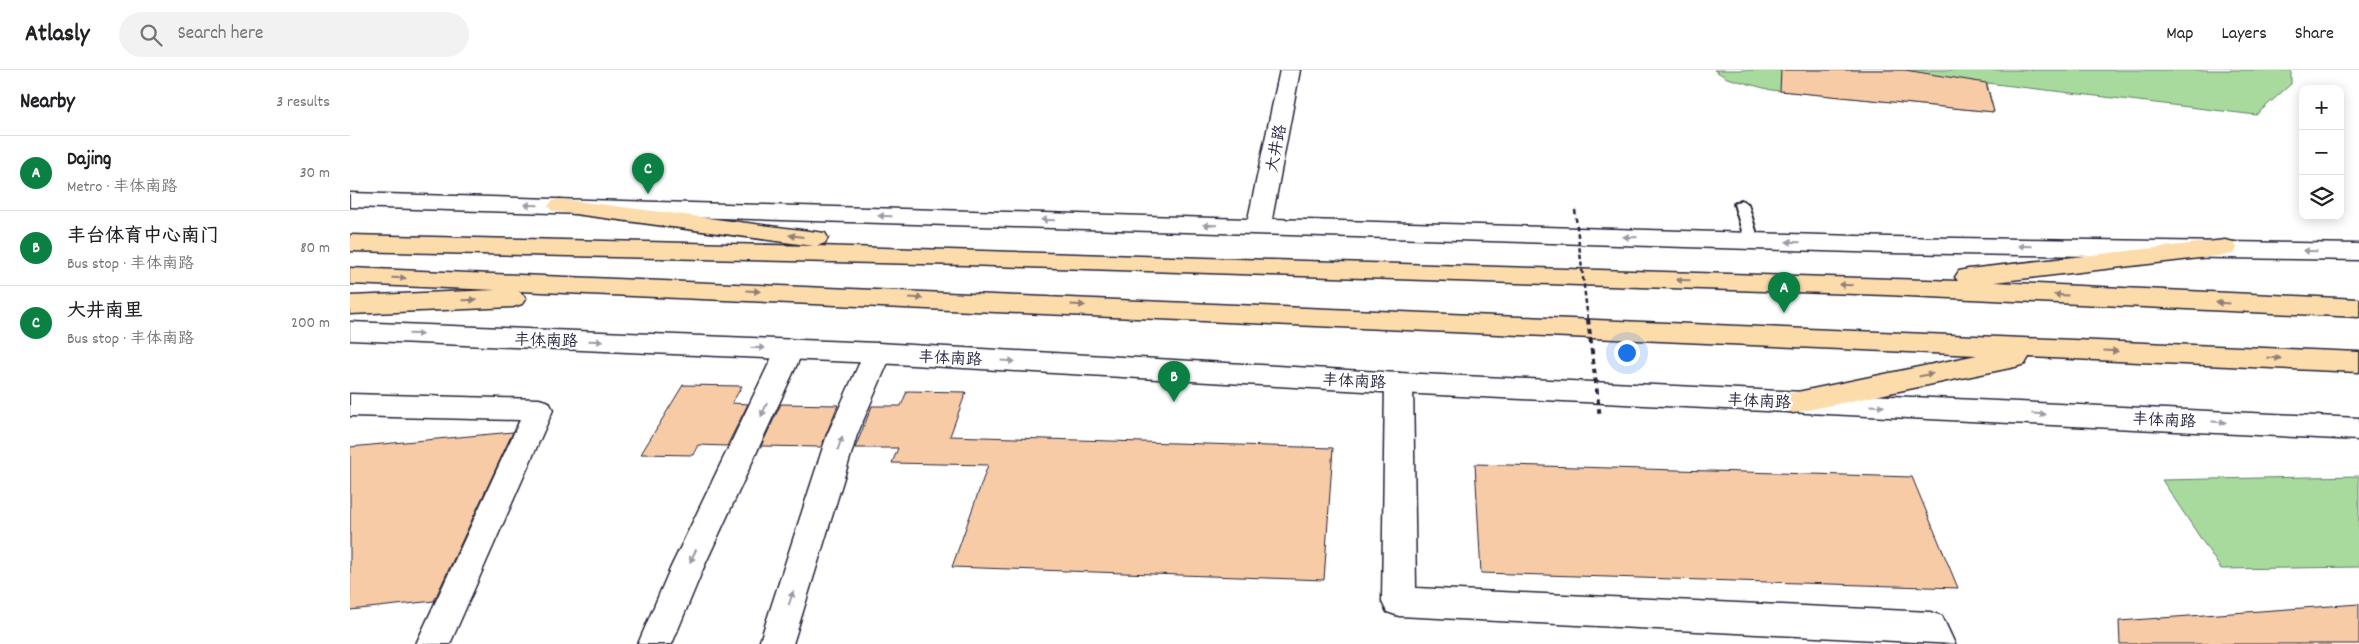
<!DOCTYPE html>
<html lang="en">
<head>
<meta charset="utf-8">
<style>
	:root { --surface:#fff; --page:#f2f2f2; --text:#202124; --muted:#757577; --line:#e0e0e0; --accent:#0b8043 }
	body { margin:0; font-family:Dekko,"LXGW WenKai TC",sans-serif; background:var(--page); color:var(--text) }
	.controls { position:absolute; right:15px; top:15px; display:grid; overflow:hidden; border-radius:10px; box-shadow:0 2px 12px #0003 }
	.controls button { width:45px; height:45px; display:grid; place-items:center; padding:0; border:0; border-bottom:1px solid var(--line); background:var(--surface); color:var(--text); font:25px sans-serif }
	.you { position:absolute; left:1276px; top:282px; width:18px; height:18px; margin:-12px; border:4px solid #fff; border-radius:50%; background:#1a73e8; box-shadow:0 0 0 8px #1a73e833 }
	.badge { display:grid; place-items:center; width:32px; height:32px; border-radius:50%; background:var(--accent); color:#fff; font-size:16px; font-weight:700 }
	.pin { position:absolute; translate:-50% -41px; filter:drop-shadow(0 1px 2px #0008) }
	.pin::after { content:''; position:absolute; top:26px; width:18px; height:15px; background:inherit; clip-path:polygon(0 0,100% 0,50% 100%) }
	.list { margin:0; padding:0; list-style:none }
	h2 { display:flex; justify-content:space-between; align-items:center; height:65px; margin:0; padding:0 20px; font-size:21px }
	h2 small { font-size:16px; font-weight:400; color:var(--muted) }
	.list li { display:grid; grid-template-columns:32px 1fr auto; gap:15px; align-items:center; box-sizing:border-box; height:75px; padding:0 20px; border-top:1px solid var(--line) }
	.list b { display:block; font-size:19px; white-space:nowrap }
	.list p { margin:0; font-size:16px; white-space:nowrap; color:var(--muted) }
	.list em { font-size:16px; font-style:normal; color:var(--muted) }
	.icon { flex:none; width:28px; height:28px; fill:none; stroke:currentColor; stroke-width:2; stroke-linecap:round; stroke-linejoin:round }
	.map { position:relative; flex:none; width:2009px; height:574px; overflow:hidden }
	header { display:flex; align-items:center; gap:30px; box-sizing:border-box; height:70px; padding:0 25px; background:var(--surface); border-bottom:1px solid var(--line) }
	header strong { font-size:24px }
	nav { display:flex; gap:28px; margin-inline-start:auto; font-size:18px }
	.search { width:350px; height:45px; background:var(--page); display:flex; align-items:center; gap:12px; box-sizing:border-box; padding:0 18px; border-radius:28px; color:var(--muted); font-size:19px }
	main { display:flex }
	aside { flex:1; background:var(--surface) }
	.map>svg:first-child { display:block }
	.green { fill:#a7da9c; stroke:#647e6c }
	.building { fill:#f7cba6; stroke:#22223b }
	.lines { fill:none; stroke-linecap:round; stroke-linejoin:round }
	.service-casing { stroke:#22223b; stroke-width:4 }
	.minor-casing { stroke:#22223b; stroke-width:3 }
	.tertiary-casing { stroke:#22223b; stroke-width:3 }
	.trunk-casing { stroke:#22223b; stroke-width:3 }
	.service { fill:#fff; fill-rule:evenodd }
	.minor { fill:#fff; fill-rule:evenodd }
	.tertiary { fill:#fff; fill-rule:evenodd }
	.trunk { fill:#fddcac; fill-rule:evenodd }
	.path-bridge-far1 { stroke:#22223b; stroke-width:2.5; stroke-dasharray:4.5 3; stroke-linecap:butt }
	.path-bridge { stroke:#22223b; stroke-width:4; stroke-dasharray:5.5 4.5; stroke-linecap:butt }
	.oneway { fill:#9c9ca7 }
	.oneway2 { fill:#907f74 }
	.labels { text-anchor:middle; stroke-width:4.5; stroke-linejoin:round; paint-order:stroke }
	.street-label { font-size:16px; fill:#22223b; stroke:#fff }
</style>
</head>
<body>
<header>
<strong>Atlasly</strong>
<div class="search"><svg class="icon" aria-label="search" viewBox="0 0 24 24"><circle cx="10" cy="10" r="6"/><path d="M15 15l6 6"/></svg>Search here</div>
<nav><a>Map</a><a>Layers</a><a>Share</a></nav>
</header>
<main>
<aside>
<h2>Nearby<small>3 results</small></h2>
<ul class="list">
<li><span class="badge">A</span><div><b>Dajing</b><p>Metro · 丰体南路</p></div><em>30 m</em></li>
<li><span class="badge">B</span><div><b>丰台体育中心南门</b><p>Bus stop · 丰体南路</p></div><em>80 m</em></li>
<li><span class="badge">C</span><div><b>大井南里</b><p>Bus stop · 丰体南路</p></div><em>200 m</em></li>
</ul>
</aside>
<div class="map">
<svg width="2009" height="574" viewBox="0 0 2009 574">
	<rect width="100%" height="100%" fill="#fff"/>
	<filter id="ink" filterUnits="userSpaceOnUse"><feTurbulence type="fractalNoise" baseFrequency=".02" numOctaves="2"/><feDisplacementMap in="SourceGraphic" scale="10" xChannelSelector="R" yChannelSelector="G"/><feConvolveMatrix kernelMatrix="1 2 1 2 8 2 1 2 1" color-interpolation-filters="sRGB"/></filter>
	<g filter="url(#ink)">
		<g class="green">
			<polygon points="1364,0 1941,0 1941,14 1906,45 1637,13 1644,42 1421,20 1377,8"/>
			<polygon points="2009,406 2009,497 1871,499 1812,410"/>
		</g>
		<g class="building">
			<polygon points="1431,0 1555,0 1636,13 1644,42 1430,21"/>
			<polygon points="333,315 392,316 382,333 398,334 377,376 348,375 343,385 291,384"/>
			<polygon points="557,321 616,322 600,366 983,378 974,510 602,497 638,395 542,393 548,378 505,378 522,336 551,336"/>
			<polygon points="431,334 488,335 471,377 411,376"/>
			<polygon points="163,362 84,531 0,540 0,377"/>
			<polygon points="1125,394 1562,407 1608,518 1131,503"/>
			<polygon points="2009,534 2009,574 1770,574 1769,551"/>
		</g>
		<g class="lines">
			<g class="service-casing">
				<polygon id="service" points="1391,130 1398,134 1409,171 1407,174 1397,174 1395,171 1384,134"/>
			</g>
			<g class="minor-casing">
				<g id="minor">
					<polygon points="440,269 450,272 454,279 353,499 322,574 288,574 320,499 426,279 430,272"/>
					<polygon points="528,273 538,276 542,283 507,365 443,574 409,574 477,365 514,283 518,276"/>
					<polygon points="1049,303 1059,306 1063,313 1066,518 1580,542 1592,546 1605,574 1049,546 1037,542 1032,532 1035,313 1039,306"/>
					<polygon points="0,324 189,329 199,332 203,340 100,574 66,574 170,350 0,346"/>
				</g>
			</g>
			<g class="tertiary-casing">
				<g id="tertiary">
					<polygon points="930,0 950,0 922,149 1539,167 2009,174 2009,190 1539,183 0,137 0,123 898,149"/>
					<polygon points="0,252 528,273 1049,303 2009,348 2009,370 1049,323 528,293 0,270"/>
				</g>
			</g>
			<g class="trunk-casing">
				<g id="trunk">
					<polygon points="210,129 475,163 478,168 475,173 467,176 1608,211 1605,207 1609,201 1618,199 1875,170 1884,172 1887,178 1884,184 1644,212 2009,229 2009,247 1537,225 616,195 0,181 0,165 464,176 202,141 198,136 202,131"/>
					<polygon points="0,198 2009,282 2009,302 1679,287 1675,294 1665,297 1443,343 1433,339 1429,332 1433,325 1627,285 169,221 176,228 172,234 163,237 0,244 0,226 146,220 0,214"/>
				</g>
			</g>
			<use href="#service" class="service"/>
			<use href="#minor" class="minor"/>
			<use href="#tertiary" class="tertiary"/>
			<use href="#trunk" class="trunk"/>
			<polyline class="path-bridge-far1" points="1225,140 1238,250"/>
			<polyline class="path-bridge" points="1238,249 1250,348"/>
		</g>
		<defs><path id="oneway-solid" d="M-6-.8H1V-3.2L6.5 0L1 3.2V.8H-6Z" transform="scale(1.25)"/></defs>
		<g class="oneway">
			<use href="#oneway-solid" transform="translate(181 135) rotate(-178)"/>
			<use href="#oneway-solid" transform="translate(535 146) rotate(-178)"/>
			<use href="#oneway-solid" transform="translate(698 150) rotate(-178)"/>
			<use href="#oneway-solid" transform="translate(860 155) rotate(-178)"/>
			<use href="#oneway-solid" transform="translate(1280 167) rotate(-178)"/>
			<use href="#oneway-solid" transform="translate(1443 172) rotate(-178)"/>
			<use href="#oneway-solid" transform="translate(1675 176) rotate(-179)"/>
			<use href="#oneway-solid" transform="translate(1960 181) rotate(-178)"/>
			<use href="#oneway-solid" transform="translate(66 264) rotate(2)"/>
			<use href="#oneway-solid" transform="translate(246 271) rotate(2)"/>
			<use href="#oneway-solid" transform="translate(408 278) rotate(2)"/>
			<use href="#oneway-solid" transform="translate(658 291) rotate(3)"/>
			<use href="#oneway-solid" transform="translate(1527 336) rotate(3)"/>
			<use href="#oneway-solid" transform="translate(414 340) rotate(114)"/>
			<use href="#oneway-solid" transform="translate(1689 344) rotate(3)"/>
			<use href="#oneway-solid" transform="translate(1869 352) rotate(3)"/>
			<use href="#oneway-solid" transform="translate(490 373) rotate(-72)"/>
			<use href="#oneway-solid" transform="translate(343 486) rotate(116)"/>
			<use href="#oneway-solid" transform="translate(441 528) rotate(-72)"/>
		</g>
		<g class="oneway2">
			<use href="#oneway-solid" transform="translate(446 166) rotate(-173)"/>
			<use href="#oneway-solid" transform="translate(49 208) rotate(2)"/>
			<use href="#oneway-solid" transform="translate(1333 210) rotate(-178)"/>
			<use href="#oneway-solid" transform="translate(1496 215) rotate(-178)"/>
			<use href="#oneway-solid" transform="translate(403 221) rotate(3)"/>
			<use href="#oneway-solid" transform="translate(1711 225) rotate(-177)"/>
			<use href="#oneway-solid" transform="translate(566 228) rotate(3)"/>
			<use href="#oneway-solid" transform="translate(119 230) rotate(-2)"/>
			<use href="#oneway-solid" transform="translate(1873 233) rotate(-177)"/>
			<use href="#oneway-solid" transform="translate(728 235) rotate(3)"/>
			<use href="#oneway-solid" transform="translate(1761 281) rotate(3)"/>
			<use href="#oneway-solid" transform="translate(1924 288) rotate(3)"/>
			<use href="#oneway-solid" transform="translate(1576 305) rotate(-12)"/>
		</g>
	</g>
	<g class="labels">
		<g class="street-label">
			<text transform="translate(925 78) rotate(-79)" y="6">大井路</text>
			<text transform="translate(196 269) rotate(2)" y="6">丰体南路</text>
			<text transform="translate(600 287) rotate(3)" y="6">丰体南路</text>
			<text transform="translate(1004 310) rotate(3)" y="6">丰体南路</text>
			<text transform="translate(1409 330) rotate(3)" y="6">丰体南路</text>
			<text transform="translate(1814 349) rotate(3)" y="6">丰体南路</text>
		</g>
	</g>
</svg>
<div class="controls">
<button>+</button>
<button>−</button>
<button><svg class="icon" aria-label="layers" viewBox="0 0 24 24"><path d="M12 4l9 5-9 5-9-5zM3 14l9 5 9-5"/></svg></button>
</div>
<div class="you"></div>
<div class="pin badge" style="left:1434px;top:243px">A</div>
<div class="pin badge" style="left:824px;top:332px">B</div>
<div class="pin badge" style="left:298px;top:124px">C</div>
</div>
</main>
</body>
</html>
